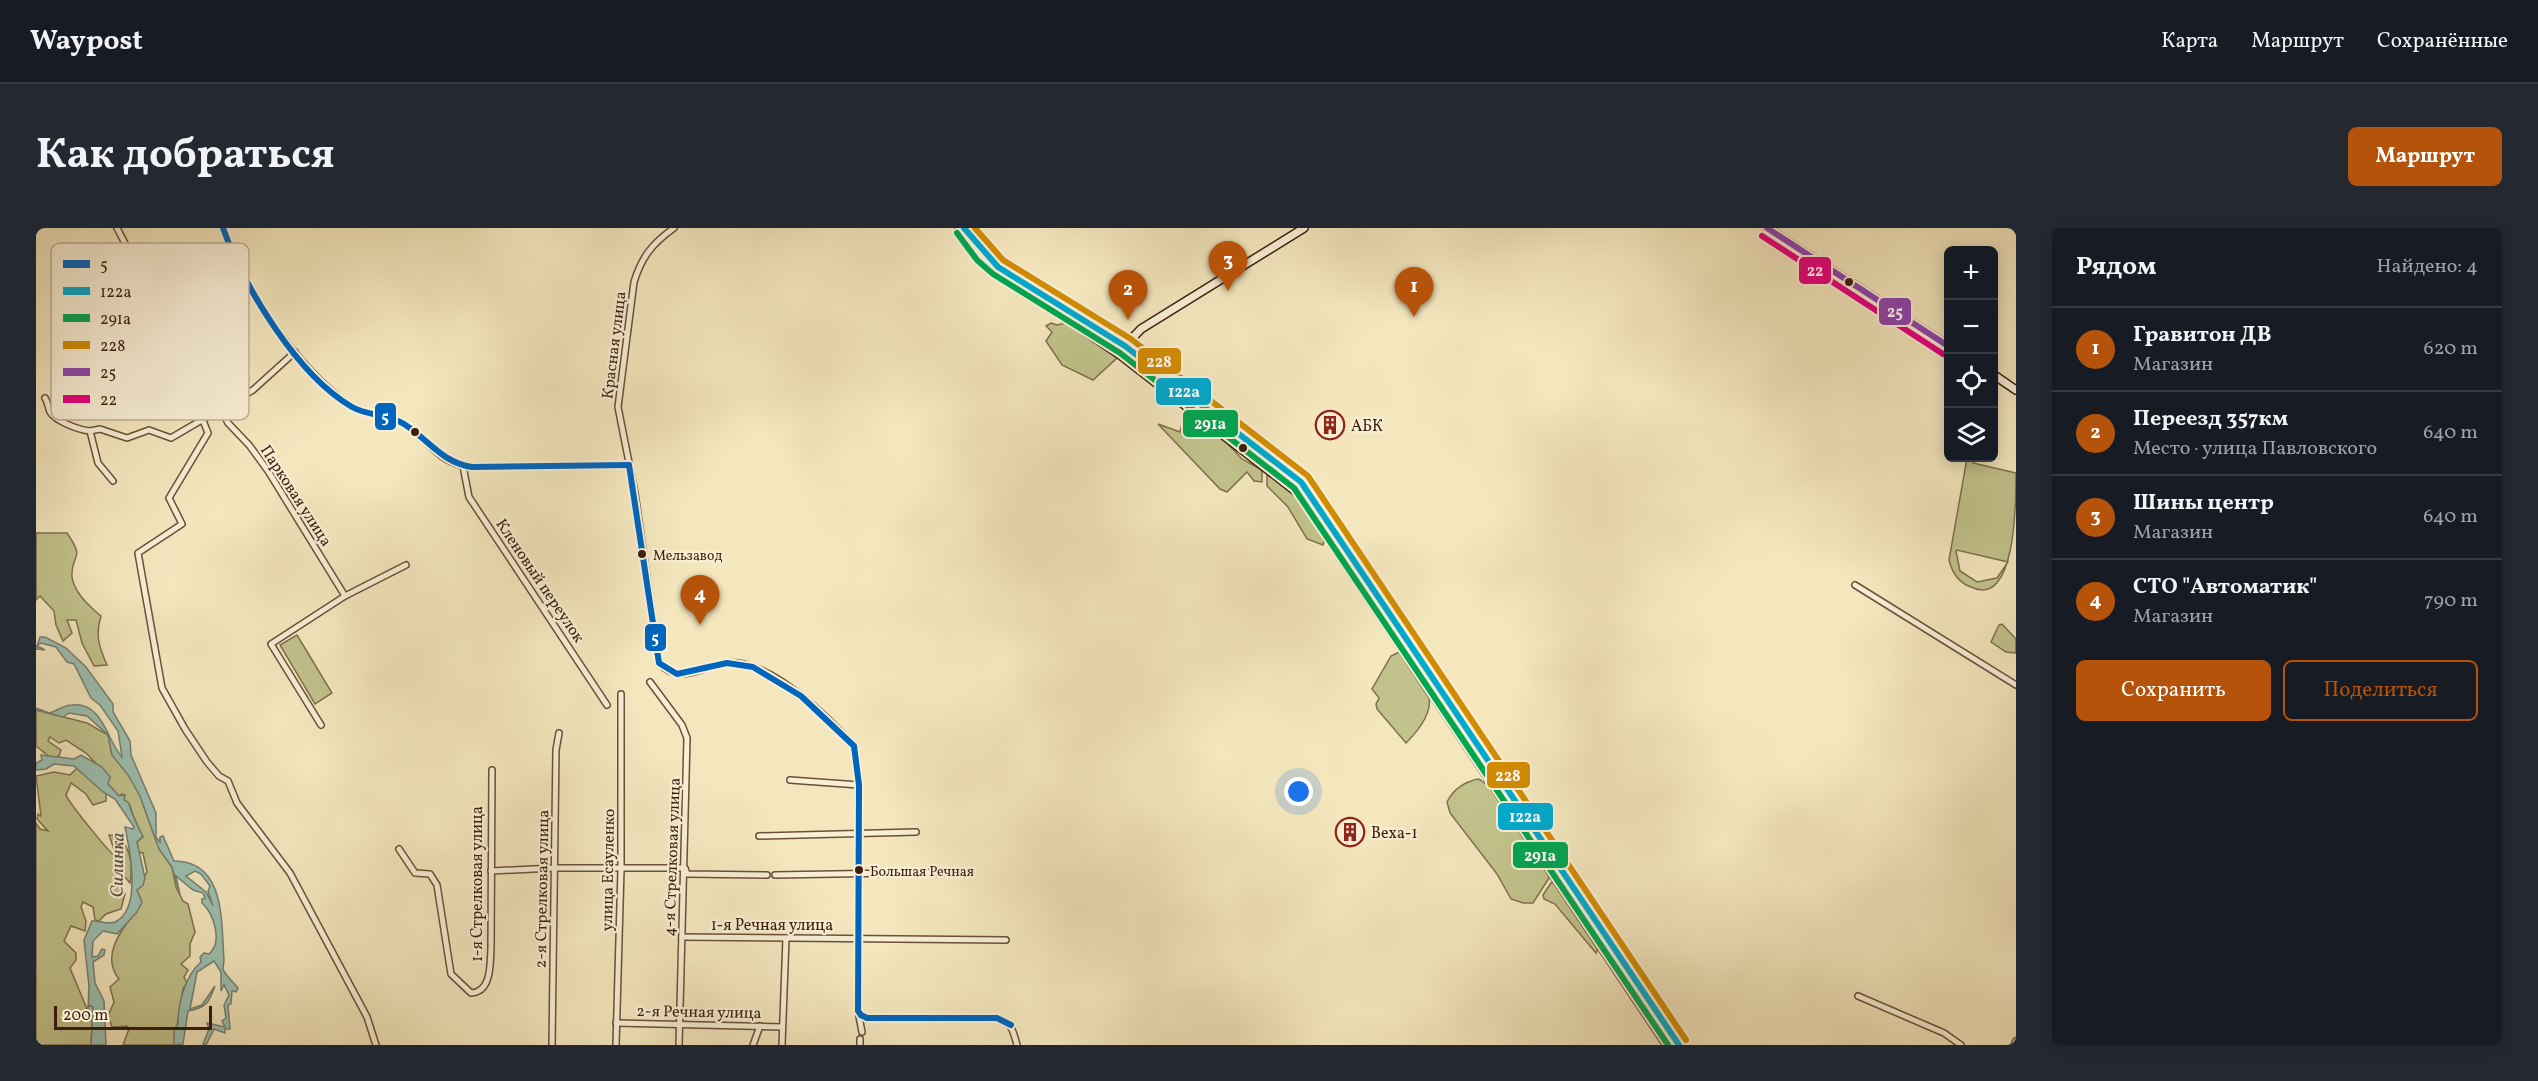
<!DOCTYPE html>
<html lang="ru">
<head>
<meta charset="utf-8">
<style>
	:root { --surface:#171b24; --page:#242831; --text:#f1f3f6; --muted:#9ea1a6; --line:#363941; --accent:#b45309 }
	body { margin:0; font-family:Vollkorn,serif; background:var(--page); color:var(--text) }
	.controls { position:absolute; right:18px; top:18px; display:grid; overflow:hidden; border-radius:9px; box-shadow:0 3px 15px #0003 }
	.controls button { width:54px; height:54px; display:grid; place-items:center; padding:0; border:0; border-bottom:2px solid var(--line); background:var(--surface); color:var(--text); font:30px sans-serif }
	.scale { position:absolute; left:18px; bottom:15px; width:158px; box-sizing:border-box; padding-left:6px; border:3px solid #3c1e0e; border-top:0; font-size:16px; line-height:21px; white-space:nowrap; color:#3c1e0e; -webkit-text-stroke:4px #f8efd5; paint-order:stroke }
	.you { position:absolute; left:1263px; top:564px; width:21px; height:21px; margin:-15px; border:4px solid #fff; border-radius:50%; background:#1a73e8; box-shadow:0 0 0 9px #1a73e833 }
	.badge { display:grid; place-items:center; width:39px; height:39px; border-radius:50%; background:var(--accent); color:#fff; font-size:20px; font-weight:700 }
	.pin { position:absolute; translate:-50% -50px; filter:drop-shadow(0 2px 3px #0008) }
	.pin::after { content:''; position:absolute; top:32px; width:21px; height:18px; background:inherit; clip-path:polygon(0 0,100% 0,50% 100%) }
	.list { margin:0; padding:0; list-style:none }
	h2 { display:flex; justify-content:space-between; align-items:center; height:78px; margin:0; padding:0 24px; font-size:26px }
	h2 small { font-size:20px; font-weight:400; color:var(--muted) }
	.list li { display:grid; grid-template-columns:39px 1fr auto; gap:18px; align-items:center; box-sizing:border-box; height:84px; padding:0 24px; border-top:2px solid var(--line) }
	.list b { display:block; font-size:22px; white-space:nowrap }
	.list p { margin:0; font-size:20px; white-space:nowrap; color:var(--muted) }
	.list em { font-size:20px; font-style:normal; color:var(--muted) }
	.actions { display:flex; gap:12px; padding:18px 24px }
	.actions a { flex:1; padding:14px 0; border:2px solid var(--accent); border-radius:9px; text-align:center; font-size:21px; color:var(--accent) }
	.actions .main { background:var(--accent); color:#fff }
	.icon { flex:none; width:33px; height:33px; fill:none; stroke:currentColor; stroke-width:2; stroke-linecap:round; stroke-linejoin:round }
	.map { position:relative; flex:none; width:1980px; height:817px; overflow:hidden; border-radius:9px }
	header { display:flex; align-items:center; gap:36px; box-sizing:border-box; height:84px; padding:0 30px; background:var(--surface); border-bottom:2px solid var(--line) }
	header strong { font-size:28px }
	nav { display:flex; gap:33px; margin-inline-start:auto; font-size:21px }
	.intro { display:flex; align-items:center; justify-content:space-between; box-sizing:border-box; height:144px; padding:0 36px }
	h1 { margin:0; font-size:42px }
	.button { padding:15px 27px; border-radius:9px; background:var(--accent); color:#fff; font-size:21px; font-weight:700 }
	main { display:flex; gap:36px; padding:0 36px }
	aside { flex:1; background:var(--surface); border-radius:9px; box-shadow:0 3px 15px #0003 }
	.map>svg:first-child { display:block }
	.green { fill:#c2c38c; stroke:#7f704d; stroke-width:1.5; fill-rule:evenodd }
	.water { fill:#9cc0b1; stroke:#767f70; stroke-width:1.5; fill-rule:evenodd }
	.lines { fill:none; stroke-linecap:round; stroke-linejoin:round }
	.street-casing { stroke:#6a503a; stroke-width:8 }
	.secondary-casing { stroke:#3c1e0e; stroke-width:10 }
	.street { stroke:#f8efd5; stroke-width:5 }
	.secondary { stroke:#f8efd5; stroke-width:7 }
	.bus-1-casing { stroke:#f8efd5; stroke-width:10 }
	.bus-2-casing { stroke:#f8efd5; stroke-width:10 }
	.bus-3-casing { stroke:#f8efd5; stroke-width:10 }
	.bus-4-casing { stroke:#f8efd5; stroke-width:10 }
	.bus-5-casing { stroke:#f8efd5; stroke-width:10 }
	.bus-6-casing { stroke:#f8efd5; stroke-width:10 }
	.bus-1 { stroke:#0065bd; stroke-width:6 }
	.bus-2 { stroke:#00a9ce; stroke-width:6 }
	.bus-3 { stroke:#00a651; stroke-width:6 }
	.bus-4 { stroke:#d28b03; stroke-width:6 }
	.bus-5 { stroke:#8e44ad; stroke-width:6 }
	.bus-6 { stroke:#e5007d; stroke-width:6 }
	.bus-dot { fill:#3c1e0e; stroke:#f8efd5; stroke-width:2 }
	.labels { text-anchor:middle; stroke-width:4.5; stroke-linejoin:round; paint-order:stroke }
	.bus-label { font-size:14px; fill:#3c1e0e; stroke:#f8efd5; text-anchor:start }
	.street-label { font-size:16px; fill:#3c1e0e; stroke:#f8efd5 }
	.poi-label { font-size:16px; fill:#3c1e0e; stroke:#f8efd5; text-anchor:start }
	.water-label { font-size:18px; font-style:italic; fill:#594f3f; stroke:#f8efd5 }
	.key { fill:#f8efd5; stroke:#c0b099; stroke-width:1.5 }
	.key-label { font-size:16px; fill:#3c1e0e }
	.line-badge { stroke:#f8efd5; stroke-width:2 }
	.badge-label { font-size:16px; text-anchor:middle; font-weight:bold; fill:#fff }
</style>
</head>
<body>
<header>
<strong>Waypost</strong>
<nav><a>Карта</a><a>Маршрут</a><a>Сохранённые</a></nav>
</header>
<div class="intro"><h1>Как добраться</h1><a class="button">Маршрут</a></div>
<main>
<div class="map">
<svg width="1980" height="817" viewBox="0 0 1980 817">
	<rect width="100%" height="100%" fill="#f4e7be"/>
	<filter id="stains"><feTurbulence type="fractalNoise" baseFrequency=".00333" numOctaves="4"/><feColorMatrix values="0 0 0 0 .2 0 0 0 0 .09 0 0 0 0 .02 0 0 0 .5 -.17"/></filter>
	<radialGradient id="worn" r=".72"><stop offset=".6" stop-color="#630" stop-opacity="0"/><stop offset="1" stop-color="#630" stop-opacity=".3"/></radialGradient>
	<g class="green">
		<polygon points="1015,95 1021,97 1030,95 1081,130 1057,152 1026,137 1010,113 1016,104 1010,98"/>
		<polygon points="1097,129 1262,255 1295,305 1262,260 1095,132"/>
		<polygon points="1149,184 1191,215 1206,231 1226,242 1226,254 1218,253 1211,244 1191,264 1184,261 1122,196 1144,204"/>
		<path d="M1931,230h7l-1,5 43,10c0,30 0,136 -45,114 -12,-4 -19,-15 -22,-27zM1920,323l1,-1 51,12 -11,16 -20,4 -17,-11z"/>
		<polygon points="1231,244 1265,273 1289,310 1287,317 1271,311 1252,279 1231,258"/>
		<path d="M0,305h31c20,29 3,20 5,44 2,16 18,30 29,39 -6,19 -2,31 6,49l-13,1 -12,-23 -6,-23h-9l5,13 -9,8 -7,-16 -2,-14 -14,-15 -4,4z"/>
		<polygon points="1303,316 1404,467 1404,470 1301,319"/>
		<polygon points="1966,396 1980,411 1980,425 1970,424 1955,414 1963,397"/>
		<polygon points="261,407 296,465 279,476 244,417"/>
		<path d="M1363,424l30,46c3,17 -12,34 -23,45l-29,-34 -1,-5 3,-6 -7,-9 19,-33z"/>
		<polygon points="1411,477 1571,714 1570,716 1408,479"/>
		<path d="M0,482l51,13 21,12 4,20 17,20 11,21 19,53 13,18 4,20 7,14 5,3 7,28 -5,12v12l-9,8 7,6 -4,7 3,6 -4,6 -9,56h-51l6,-16 -2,-3 -15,1 -4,-11 6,-14 -4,-15 9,-8c-21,-26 8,-55 22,-75l-4,-14 10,-18 -4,-19 -5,-1 -1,-10 6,-5c-3,-4 -13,-29 -13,-32l-6,-5 1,-4 -3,-2 -3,2 -11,-12 1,-7 -23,-24 -20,-13 -7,3 -9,-6 -2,4 13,9 -2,6 -8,2 -15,-12z"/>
		<path d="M41,540l29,26v7l-13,4 -7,-11 -15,-11 -5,12c2,7 46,61 51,63l-8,-23 10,1c12,15 14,28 11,47l-7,-8 -4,3 6,16 -4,15 -15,5 -7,7 -4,-1 -2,-13 -10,-5 -2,5 5,14 -1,10 -14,-5 -7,15 12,12v7l-6,8 17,41 3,-4 3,2 -2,38h-55v-222l4,6 8,2 -11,-12 1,-5 3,2 -5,-40 18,-4 16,3z"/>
		<path d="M1442,551c17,5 58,77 70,95l1,4 -16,25h-10l-12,-4 -14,-25 -47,-61 -3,-11c6,-12 17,-20 31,-23z"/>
		<polygon points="1518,654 1562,720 1560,725 1519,676 1508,671 1507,667 1515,655"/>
	</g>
	<g class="water">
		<path d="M4,409h5l21,11 20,19 27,37v8l17,29 1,14 25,58v24l4,5v-5l3,-1 11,25c52,0 47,61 50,99 0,3 -1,6 -1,9 2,6 11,14 15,19l-2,4 -4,-1 -1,13 -3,1 2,24h-5v4l-11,-4 -8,16 -3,-1 6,-15 -2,-6 18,4 -3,-6 4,-3 -2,-13 5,-10 -5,-10 -3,6v-19l-7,-11 -17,11 -7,37 12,-4 13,-19c-6,16 -8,22 -27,25l-5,33 -9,1v-16l4,-5c0,-21 7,-48 23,-62l-1,-5 4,-4 5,1c14,-12 5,-40 -7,-51v-4l3,-1 -2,-5 -10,-3 -17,-14 4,19 -8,-28 -13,-18 -19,-53 -12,-21 -16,-20 -4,-20 -21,-19 -18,-3 -6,4 -27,-7v-2l13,5c8,-2 15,-8 23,-8 32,-3 35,37 50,52l-4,-26 -18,-26 -9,-7 -17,-34 -7,-2 -11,-15 -15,-4 -4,3 8,4 -9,-1zM159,643l6,3 9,12 -2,5 5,15 -7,-14 -20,-16z"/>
		<path d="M5,527l33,4 7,-4 21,12 8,10 -2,7 11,12 6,-1 -1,5 5,3c0,5 11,29 14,33l-6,6 8,36 -2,7 -6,5 5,12 -5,10 -20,22 -14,-3 -10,10 -1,16 6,-1 4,-7 3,1 -1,5 -11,7 2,21 9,18 2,44h-15l2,-38 -4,-2 -1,6 1,-25 -5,-46 8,-19c8,-1 14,4 23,1 27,-12 15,-71 10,-95l8,2 1,-2 -19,-28 -12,-7 -29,-26 -20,-2 -8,5 -10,1v-7l6,-3z"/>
	</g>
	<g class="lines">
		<g class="street-casing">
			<g id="street">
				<polyline points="81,0 95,27 141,96 192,195 213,217 232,243 309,368 370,337"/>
				<path d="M187,0c17,59 76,141 126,177 15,11 36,8 52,17 29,16 34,42 71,45l157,-2"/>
				<path d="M638,0c-21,15 -32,28 -40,54l-16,125 17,86 24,170c22,26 51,-3 79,0 39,5 90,54 116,83l5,39 -1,226 4,21"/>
				<path d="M9,170c3,4 3,10 5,14 6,10 30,18 40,19l8,32 15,18"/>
				<polyline points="166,190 172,205 133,270 146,296 102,325 126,460 149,501 171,534 183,548 192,553 201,575 254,645 331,789 340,817"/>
				<polyline points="54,203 64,201 91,210 113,202 135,210 217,162 259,124"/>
				<polyline points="427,238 433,269 571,477"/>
				<polyline points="1819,357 1980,457"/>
				<polyline points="614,454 646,497 651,510 643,817"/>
				<polyline points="285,497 235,416 309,368"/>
				<polyline points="754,552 823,557"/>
				<polyline points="723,608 880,604"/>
				<path d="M363,621l16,24 15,1 7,11 14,89 20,19c21,-1 19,-30 20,-45l1,-178"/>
				<polyline points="455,643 518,640 649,640 651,646 731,647"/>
				<polyline points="739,647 916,644"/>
				<polyline points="646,709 970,712"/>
				<polyline points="1822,768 1908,805 1925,817"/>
				<path d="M825,787l6,3h130c15,4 16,13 20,27"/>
				<polyline points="580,795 746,799"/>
				<polyline points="824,811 824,817"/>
				<polyline points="516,817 520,522 523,505"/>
				<polyline points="580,817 585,641 585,466"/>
				<polyline points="717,817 724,798"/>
				<polyline points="746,817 750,710"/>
				<polyline points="1978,817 1980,813"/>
			</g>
		</g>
		<g class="secondary-casing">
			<g id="secondary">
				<polyline points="923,0 943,28 963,45"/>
				<polyline points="928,0 948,26 962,39 1089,118 1265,254 1643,817"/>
				<polyline points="1731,0 1912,118"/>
				<polyline points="984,59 1083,126 1262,265 1631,817"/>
				<polyline points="1086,121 1105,101 1268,0"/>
				<polyline points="1958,147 1980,162"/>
			</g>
		</g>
		<use href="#street" class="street"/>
		<use href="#secondary" class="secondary"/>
		<g class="bus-1-casing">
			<g id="bus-1">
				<path d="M187,0c21,59 74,147 129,179 16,9 36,7 52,17 25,16 37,38 68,43l157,-2"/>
				<polyline points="593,237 623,435 641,446 691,435 717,439 765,468 818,518 823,557 822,783 825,787"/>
				<polyline points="825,787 831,790 961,790 975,797"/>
			</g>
		</g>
		<g class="bus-2-casing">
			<polyline id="bus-2" points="928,0 962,39 1089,118 1265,254 1643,817"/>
		</g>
		<g class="bus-3-casing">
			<polyline id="bus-3" points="921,5 941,32 957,46 1084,125 1258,260 1632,817"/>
		</g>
		<g class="bus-4-casing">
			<polyline id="bus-4" points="939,0 967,32 1095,111 1272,248 1650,812"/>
		</g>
		<g class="bus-5-casing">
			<polyline id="bus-5" points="1731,0 1912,118"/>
		</g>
		<g class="bus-6-casing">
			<polyline id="bus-6" points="1726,8 1907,126"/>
		</g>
		<use href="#bus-1" class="bus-1"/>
		<use href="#bus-2" class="bus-2"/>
		<use href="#bus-3" class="bus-3"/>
		<use href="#bus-4" class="bus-4"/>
		<use href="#bus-5" class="bus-5"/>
		<use href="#bus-6" class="bus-6"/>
	</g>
	<defs>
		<g id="building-ring" transform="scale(1.5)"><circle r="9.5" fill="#f8efd5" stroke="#8f2418" stroke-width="1.5"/><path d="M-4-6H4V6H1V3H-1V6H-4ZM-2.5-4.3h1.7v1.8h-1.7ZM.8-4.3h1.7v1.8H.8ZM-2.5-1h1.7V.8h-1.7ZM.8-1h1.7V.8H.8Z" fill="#8f2418"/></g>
	</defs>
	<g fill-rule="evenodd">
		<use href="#building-ring" x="1294" y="197"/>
		<use href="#building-ring" x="1314" y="604"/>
	</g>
	<g class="bus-dot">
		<circle cx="1813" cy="54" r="5"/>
		<circle cx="379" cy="204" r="5"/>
		<circle cx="1207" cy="220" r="5"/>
		<circle cx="606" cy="326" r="5"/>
		<circle cx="823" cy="642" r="5"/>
	</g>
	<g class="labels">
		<g class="bus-label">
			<text x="617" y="332">Мельзавод</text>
			<text x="834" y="648">Большая Речная</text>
		</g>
		<g class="street-label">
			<text transform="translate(577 117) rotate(-83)" y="6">Красная улица</text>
			<text transform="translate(261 267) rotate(57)" y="6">Парковая улица</text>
			<text transform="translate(505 352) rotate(56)" y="6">Кленовый переулок</text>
			<text transform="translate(635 629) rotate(-88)" y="6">4-я Стрелковая улица</text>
			<text transform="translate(571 642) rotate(-89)" y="6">улица Есауленко</text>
			<text transform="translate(440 656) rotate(-90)" y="6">1-я Стрелковая улица</text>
			<text transform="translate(505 661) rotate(-89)" y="6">2-я Стрелковая улица</text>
			<text x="736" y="702">1-я Речная улица</text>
			<text transform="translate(663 783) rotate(1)" y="6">2-я Речная улица</text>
		</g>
		<g class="poi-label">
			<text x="1315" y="203">АБК</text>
			<text x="1335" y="610">Веха-1</text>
		</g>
		<g class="water-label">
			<text transform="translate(81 637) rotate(-89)" y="6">Силинка</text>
		</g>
	</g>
	<rect x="15" y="15" width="198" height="177" rx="9" class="key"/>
	<rect x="27" y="32" width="27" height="8" fill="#0065bd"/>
	<rect x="27" y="59" width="27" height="8" fill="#00a9ce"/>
	<rect x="27" y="86" width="27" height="8" fill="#00a651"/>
	<rect x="27" y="113" width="27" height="8" fill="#d28b03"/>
	<rect x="27" y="140" width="27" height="8" fill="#8e44ad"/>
	<rect x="27" y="167" width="27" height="8" fill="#e5007d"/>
	<g class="key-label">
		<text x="64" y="42">5</text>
		<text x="64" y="69">122а</text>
		<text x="64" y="96">291а</text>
		<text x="64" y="123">228</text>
		<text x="64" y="150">25</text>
		<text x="64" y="177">22</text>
	</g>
	<g class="line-badge">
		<rect x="1762" y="28" width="34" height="29" rx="6" fill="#e5007d"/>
		<rect x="1842" y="69" width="34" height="29" rx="6" fill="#8e44ad"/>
		<rect x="1101" y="119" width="45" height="28" rx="6" fill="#d28b03"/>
		<rect x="1119" y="149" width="57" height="29" rx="6" fill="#00a9ce"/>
		<rect x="338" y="174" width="23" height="29" rx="6" fill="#0065bd"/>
		<rect x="1146" y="181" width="57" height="29" rx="6" fill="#00a651"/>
		<rect x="608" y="395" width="23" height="29" rx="6" fill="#0065bd"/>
		<rect x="1450" y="533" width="45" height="28" rx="6" fill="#d28b03"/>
		<rect x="1461" y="574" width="57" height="29" rx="6" fill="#00a9ce"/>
		<rect x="1476" y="613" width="57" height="28" rx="6" fill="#00a651"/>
	</g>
	<g class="badge-label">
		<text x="1779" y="48">22</text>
		<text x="1859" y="89">25</text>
		<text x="1123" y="139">228</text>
		<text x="1148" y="169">122а</text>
		<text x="349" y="194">5</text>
		<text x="1174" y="201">291а</text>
		<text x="619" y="415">5</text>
		<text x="1472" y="553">228</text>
		<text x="1489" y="594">122а</text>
		<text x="1504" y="633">291а</text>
	</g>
	<rect width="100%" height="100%" filter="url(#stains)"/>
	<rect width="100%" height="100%" fill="url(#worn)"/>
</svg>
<div class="controls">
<button>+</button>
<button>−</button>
<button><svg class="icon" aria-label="locate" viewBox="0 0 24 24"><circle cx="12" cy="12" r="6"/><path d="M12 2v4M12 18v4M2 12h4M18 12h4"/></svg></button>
<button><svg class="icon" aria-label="layers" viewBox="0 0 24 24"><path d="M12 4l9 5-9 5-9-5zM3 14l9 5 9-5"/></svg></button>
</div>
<div class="scale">200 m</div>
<div class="you"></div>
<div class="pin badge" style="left:1378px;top:89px">1</div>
<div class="pin badge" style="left:1092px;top:92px">2</div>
<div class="pin badge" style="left:1192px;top:63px">3</div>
<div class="pin badge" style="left:664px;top:397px">4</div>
</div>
<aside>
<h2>Рядом<small>Найдено: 4</small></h2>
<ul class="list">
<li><span class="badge">1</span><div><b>Гравитон ДВ</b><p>Магазин</p></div><em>620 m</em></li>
<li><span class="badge">2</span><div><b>Переезд 357км</b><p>Место · улица Павловского</p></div><em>640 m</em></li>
<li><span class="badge">3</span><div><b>Шины центр</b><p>Магазин</p></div><em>640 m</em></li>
<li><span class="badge">4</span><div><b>СТО &quot;Автоматик&quot;</b><p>Магазин</p></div><em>790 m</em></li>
</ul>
<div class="actions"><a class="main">Сохранить</a><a>Поделиться</a></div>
</aside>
</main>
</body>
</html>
